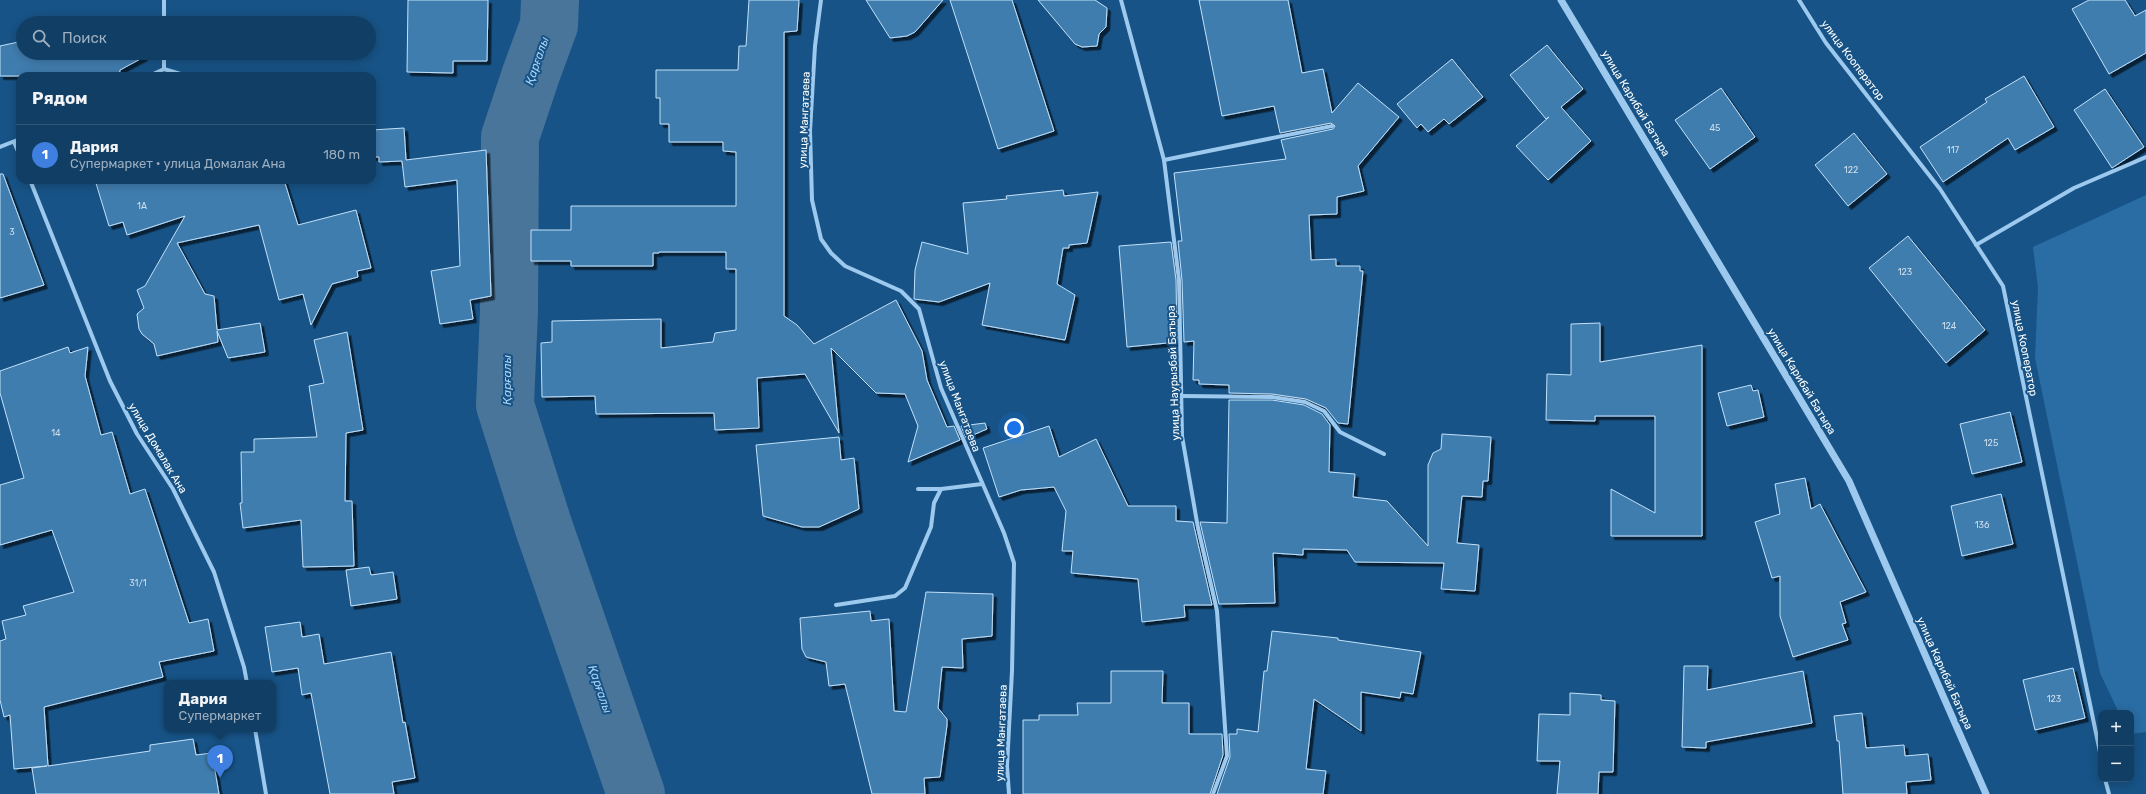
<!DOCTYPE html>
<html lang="ru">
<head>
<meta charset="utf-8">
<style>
	:root { --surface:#113e64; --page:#1a456a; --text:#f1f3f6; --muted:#9caebf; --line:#305778; --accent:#ffbe59 }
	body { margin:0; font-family:Rubik,sans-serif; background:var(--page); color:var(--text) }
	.controls { position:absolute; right:12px; bottom:12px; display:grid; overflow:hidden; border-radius:8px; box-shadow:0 2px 10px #0003 }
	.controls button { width:36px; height:36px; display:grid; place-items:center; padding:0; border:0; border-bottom:1px solid var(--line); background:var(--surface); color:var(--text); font:20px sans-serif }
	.you { position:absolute; left:1014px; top:428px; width:14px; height:14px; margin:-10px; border:3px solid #fff; border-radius:50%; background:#1a73e8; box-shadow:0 0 0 6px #1a73e833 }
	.badge { display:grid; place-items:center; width:26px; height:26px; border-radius:50%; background:var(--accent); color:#fff; font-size:13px; font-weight:700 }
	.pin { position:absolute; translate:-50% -33px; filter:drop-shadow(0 1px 2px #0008) }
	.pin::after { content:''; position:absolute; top:21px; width:14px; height:12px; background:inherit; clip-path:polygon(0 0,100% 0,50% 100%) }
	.popup { position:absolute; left:164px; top:680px; width:112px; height:52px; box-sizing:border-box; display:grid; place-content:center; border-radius:8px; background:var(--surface); filter:drop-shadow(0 1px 3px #0005); font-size:13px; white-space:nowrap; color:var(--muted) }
	.popup b { font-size:15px; color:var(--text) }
	.popup::after { content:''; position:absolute; left:50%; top:100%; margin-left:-8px; border:8px solid transparent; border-top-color:var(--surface) }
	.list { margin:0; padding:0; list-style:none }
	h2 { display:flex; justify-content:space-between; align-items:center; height:52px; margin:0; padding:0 16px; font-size:17px }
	h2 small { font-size:13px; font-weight:400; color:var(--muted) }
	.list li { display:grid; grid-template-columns:26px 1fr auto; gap:12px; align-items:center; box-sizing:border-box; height:60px; padding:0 16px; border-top:1px solid var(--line) }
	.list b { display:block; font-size:15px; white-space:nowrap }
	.list p { margin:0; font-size:13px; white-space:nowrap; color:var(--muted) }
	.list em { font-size:13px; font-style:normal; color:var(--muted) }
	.icon { flex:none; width:22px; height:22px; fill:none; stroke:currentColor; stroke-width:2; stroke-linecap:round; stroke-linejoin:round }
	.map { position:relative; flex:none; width:2146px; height:794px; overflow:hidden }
	.search { position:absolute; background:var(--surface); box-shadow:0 2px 10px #0003; left:16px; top:16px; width:360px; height:44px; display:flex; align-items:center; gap:10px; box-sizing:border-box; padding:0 14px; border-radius:22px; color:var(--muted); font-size:15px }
	.panel { position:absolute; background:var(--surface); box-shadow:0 2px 10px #0003; left:16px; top:72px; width:360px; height:112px; border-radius:12px }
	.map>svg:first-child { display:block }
	.green { fill:#296da4 }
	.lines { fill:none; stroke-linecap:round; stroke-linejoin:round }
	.river { stroke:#49759b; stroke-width:58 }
	.building { fill:#3f7daf; stroke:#c2e1fa; filter:url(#shadow) }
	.minor { stroke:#9cc9ed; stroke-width:4 }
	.tertiary { stroke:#9cc9ed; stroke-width:7 }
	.labels { text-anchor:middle; stroke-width:4; stroke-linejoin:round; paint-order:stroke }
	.number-label { font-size:9px; fill:#cfdeeb }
	.street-label { font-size:11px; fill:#fff; stroke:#175386 }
	.water-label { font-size:12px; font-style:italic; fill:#a8d3f5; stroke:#175386 }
</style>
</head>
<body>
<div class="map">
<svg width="2146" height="794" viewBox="0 0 2146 794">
	<defs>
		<filter id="shadow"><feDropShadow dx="3.5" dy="3.5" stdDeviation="0" flood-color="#0009"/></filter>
	</defs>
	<rect width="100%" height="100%" fill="#175386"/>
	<polygon class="green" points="2146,195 2146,732 2131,734 2131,713 2119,713 2100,673 2035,358 2038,287 2033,247"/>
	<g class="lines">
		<polyline class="river" points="550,0 549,25 531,74 510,137 509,311 505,405 543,525 636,794"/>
	</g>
	<g class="building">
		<polygon points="408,0 488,0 487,61 453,61 453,73 407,72"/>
		<polygon points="749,0 799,0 797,31 784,32 784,316 797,325 814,344 896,300 922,351 927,380 947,427 954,426 960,440 908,462 918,426 905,394 876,393 831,348 839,433 805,374 757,378 759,428 715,430 714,413 596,414 595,396 542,397 541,343 552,342 552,321 661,319 661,348 713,342 715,333 736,330 736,269 726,269 726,252 659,252 659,253 653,253 653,266 571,266 571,261 531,261 531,230 571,230 571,206 736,206 736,152 723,151 723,142 669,142 669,124 660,124 660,98 656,98 656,70 738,70 739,46 746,46"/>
		<polygon points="866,0 943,0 915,32 907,36 890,38"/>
		<polygon points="950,0 1012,0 1054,131 998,149"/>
		<polygon points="1038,0 1095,0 1107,8 1106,27 1099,34 1097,46 1082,47 1075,44"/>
		<polygon points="1199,0 1288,0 1302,73 1323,69 1332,113 1358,83 1399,117 1358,166 1364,191 1337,197 1337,214 1309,215 1311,260 1336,259 1336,266 1360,266 1360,271 1363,271 1348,424 1338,423 1326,408 1306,399 1272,394 1229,393 1229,385 1199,384 1199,380 1193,380 1194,341 1184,342 1182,280 1178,241 1182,241 1174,173 1286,159 1281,140 1333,129 1335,126 1331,123 1280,133 1274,106 1222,116"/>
		<polygon points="2089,0 2125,0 2135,16 2146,10 2146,53 2109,74 2072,9"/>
		<polygon points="137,17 138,23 108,23"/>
		<polygon points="23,41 23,53 144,53 144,57 120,70 119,76 0,76 0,46"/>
		<polygon points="1547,45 1583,89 1561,107 1591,141 1548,180 1516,146 1549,117 1546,119 1510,75"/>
		<polygon points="1452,59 1483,97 1449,124 1444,119 1428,132 1421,124 1417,128 1397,104"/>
		<polygon points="2024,76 2054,127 2015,150 2008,138 1943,182 1920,147 1987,102 1985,99"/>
		<polygon points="1721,88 1755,137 1710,169 1675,120"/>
		<polygon points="2105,89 2144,147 2112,168 2074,110"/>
		<polygon points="404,128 406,160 486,150 491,296 470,300 473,319 440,324 431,271 460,266 457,180 405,187 402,161 379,162 379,157 372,157 372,130"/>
		<polygon points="1854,133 1887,174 1848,206 1815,165"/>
		<polygon points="0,174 3,174 44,285 0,298"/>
		<polygon points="95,180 284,180 298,225 356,210 371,268 357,271 358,277 332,284 311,325 303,294 279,300 259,225 177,243 205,294 214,296 217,330 260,323 265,352 228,358 217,331 218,342 157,356 154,344 142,334 139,329 137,314 144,308 137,290 145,286 185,216 127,235 123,222 109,226"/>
		<polygon points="1063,190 1064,196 1098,192 1087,243 1069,245 1069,248 1063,248 1057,284 1075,295 1065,340 982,325 990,283 939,302 914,299 915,270 922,242 968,254 963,203 1007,199 1006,196"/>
		<polygon points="1908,236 1985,330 1946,363 1869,268"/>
		<polygon points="1171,242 1176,280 1177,342 1127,347 1119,246"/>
		<polygon points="1600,323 1600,362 1702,345 1702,536 1611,536 1611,489 1655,513 1655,416 1595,416 1595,421 1546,420 1547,374 1571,375 1571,324"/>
		<polygon points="347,332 363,430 346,433 345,501 352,501 354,566 303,567 301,520 243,528 240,503 242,503 241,452 254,452 254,439 317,437 309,386 324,383 314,340"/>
		<polygon points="68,347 70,353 88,347 85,376 101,435 112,432 130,494 145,489 189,623 208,619 214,651 159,662 163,677 44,707 48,766 150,751 150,745 193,739 196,755 212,753 219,794 36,794 32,768 47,766 14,769 10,715 4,717 0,700 0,641 6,639 2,621 26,615 23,606 74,592 52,530 0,545 0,485 24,478 0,393 0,371"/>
		<polygon points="1751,385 1753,391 1758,390 1764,417 1727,426 1718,393"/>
		<polygon points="1229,400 1272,400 1304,405 1322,414 1330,425 1329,472 1355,474 1353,497 1387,501 1428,546 1428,465 1433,453 1441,449 1442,434 1491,437 1488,481 1483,481 1482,497 1462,496 1457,543 1479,545 1475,591 1441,589 1444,563 1355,562 1347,550 1303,549 1303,555 1273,553 1275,603 1219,604 1200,522 1227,523"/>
		<polygon points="2010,412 2022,462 1972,474 1960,424"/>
		<polygon points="985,423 987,429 966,438 961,426"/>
		<polygon points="1049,426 1059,457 1096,439 1128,506 1176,506 1176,521 1193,522 1212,605 1184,605 1185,617 1142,622 1138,579 1071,573 1073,551 1062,551 1066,511 1054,487 1021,490 999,497 983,448"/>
		<polygon points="839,437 841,460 854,458 859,509 819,527 802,527 763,516 756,445"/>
		<polygon points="1805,478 1811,509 1820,504 1866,592 1840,602 1846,623 1842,624 1848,640 1793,657 1780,616 1780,576 1772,578 1755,522 1780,514 1775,484"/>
		<polygon points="2001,494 2013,544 1962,556 1951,506"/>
		<polygon points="369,567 371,575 393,572 397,599 351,606 346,570"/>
		<polygon points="926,592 993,594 992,636 962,639 963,668 942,667 938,708 947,719 947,725 940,777 924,778 925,794 872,794 845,684 829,686 826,662 806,657 802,649 800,618 870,611 871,621 889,619 894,711 906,712"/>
		<polygon points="300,622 302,637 319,634 324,664 391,652 403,723 405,722 415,778 392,782 394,794 330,794 311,693 302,695 298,668 272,672 265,627"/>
		<polygon points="1272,631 1338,638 1338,640 1421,652 1413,694 1401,692 1400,698 1361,692 1361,731 1314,699 1306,769 1326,771 1323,794 1217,794 1230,757 1229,734 1237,734 1237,729 1258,732 1264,671 1267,671"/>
		<polygon points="1684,666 1708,666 1707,690 1803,671 1812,723 1706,742 1706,748 1682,747"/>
		<polygon points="2073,668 2085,718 2035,730 2023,680"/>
		<polygon points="1111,671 1163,671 1162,703 1189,703 1189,734 1222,734 1223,755 1210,794 1023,794 1023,720 1039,720 1039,715 1078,715 1077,703 1111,703"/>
		<polygon points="1570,693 1601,695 1601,700 1615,701 1613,772 1599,772 1598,794 1557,794 1560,761 1537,761 1539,714 1570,715"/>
		<polygon points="1862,713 1866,748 1904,745 1905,756 1928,754 1931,780 1906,782 1907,794 1843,794 1839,741 1837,741 1834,716"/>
	</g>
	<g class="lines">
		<g class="minor">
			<polyline points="164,0 164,23"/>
			<polyline points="821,0 815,46 810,131 812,200 821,239 831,253 845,266 901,291 919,309 941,388 1004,533 1014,563 1012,671 1007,766 1009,794"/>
			<polyline points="1121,0 1164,160 1179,280 1182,436 1198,528 1217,611 1227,756 1213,794"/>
			<polyline points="1799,0 1826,43 1940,189 2003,286 2101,757"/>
			<polyline points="164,69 187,76"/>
			<polyline points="149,76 164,69 164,53"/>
			<polyline points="14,142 20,156"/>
			<polyline points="0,147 20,139"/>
			<polyline points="1164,160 1332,126"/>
			<polyline points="30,180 110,381 137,434 173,489 214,572 244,667 247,683"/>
			<polyline points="1976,245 2074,188 2146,157"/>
			<polyline points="1182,396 1272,397 1305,402 1324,411 1340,432 1384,454"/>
			<polyline points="918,489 941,489 982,484"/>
			<polyline points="836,605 895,596 905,588 931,527 934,503 941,489"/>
			<polyline points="255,729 266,794"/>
			<polyline points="2105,779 2109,794"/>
		</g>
		<polyline class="tertiary" points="1561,0 1849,481 1986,794"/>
	</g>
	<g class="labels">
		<g class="number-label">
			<text x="1715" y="131">45</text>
			<text x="1953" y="153">117</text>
			<text x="1851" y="173">122</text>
			<text x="142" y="209">1А</text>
			<text x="12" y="235">3</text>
			<text x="1905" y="275">123</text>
			<text x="1949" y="329">124</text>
			<text x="56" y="436">14</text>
			<text x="1991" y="446">125</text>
			<text x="1982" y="528">136</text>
			<text x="138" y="586">31/1</text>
			<text x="2054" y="702">123</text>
		</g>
		<g class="street-label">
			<text transform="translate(1853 60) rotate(53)" y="4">улица Кооператор</text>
			<text transform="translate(1636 103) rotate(59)" y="4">улица Карибай Батыра</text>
			<text transform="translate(804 120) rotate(-88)" y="4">улица Мангатаева</text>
			<text transform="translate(2025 348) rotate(79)" y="4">улица Кооператор</text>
			<text transform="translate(1173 373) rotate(-92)" y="4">улица Наурызбай Батыра</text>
			<text transform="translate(1802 381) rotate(59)" y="4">улица Карибай Батыра</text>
			<text transform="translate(960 406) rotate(69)" y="4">улица Мангатаева</text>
			<text transform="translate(158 448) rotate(59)" y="4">улица Домалак Ана</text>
			<text transform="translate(1945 673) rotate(66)" y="4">улица Карибай Батыра</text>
			<text transform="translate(1001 733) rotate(-88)" y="4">улица Мангатаева</text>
		</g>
		<g class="water-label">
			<text transform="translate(537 61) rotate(-71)" y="4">Қарғалы</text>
			<text transform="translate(507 380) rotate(-90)" y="4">Қарғалы</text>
			<text transform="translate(600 689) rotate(71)" y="4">Қарғалы</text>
		</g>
	</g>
</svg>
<div class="controls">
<button>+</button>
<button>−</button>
</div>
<div class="you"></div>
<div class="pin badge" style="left:220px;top:778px;background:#3f7fe0">1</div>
<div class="popup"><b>Дария</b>Супермаркет</div>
<div class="search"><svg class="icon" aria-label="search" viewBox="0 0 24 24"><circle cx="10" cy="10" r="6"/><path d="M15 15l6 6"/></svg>Поиск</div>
<section class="panel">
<h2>Рядом<small></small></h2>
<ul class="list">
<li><span class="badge" style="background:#3f7fe0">1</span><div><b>Дария</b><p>Супермаркет · улица Домалак Ана</p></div><em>180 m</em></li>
</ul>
</section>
</div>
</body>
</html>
